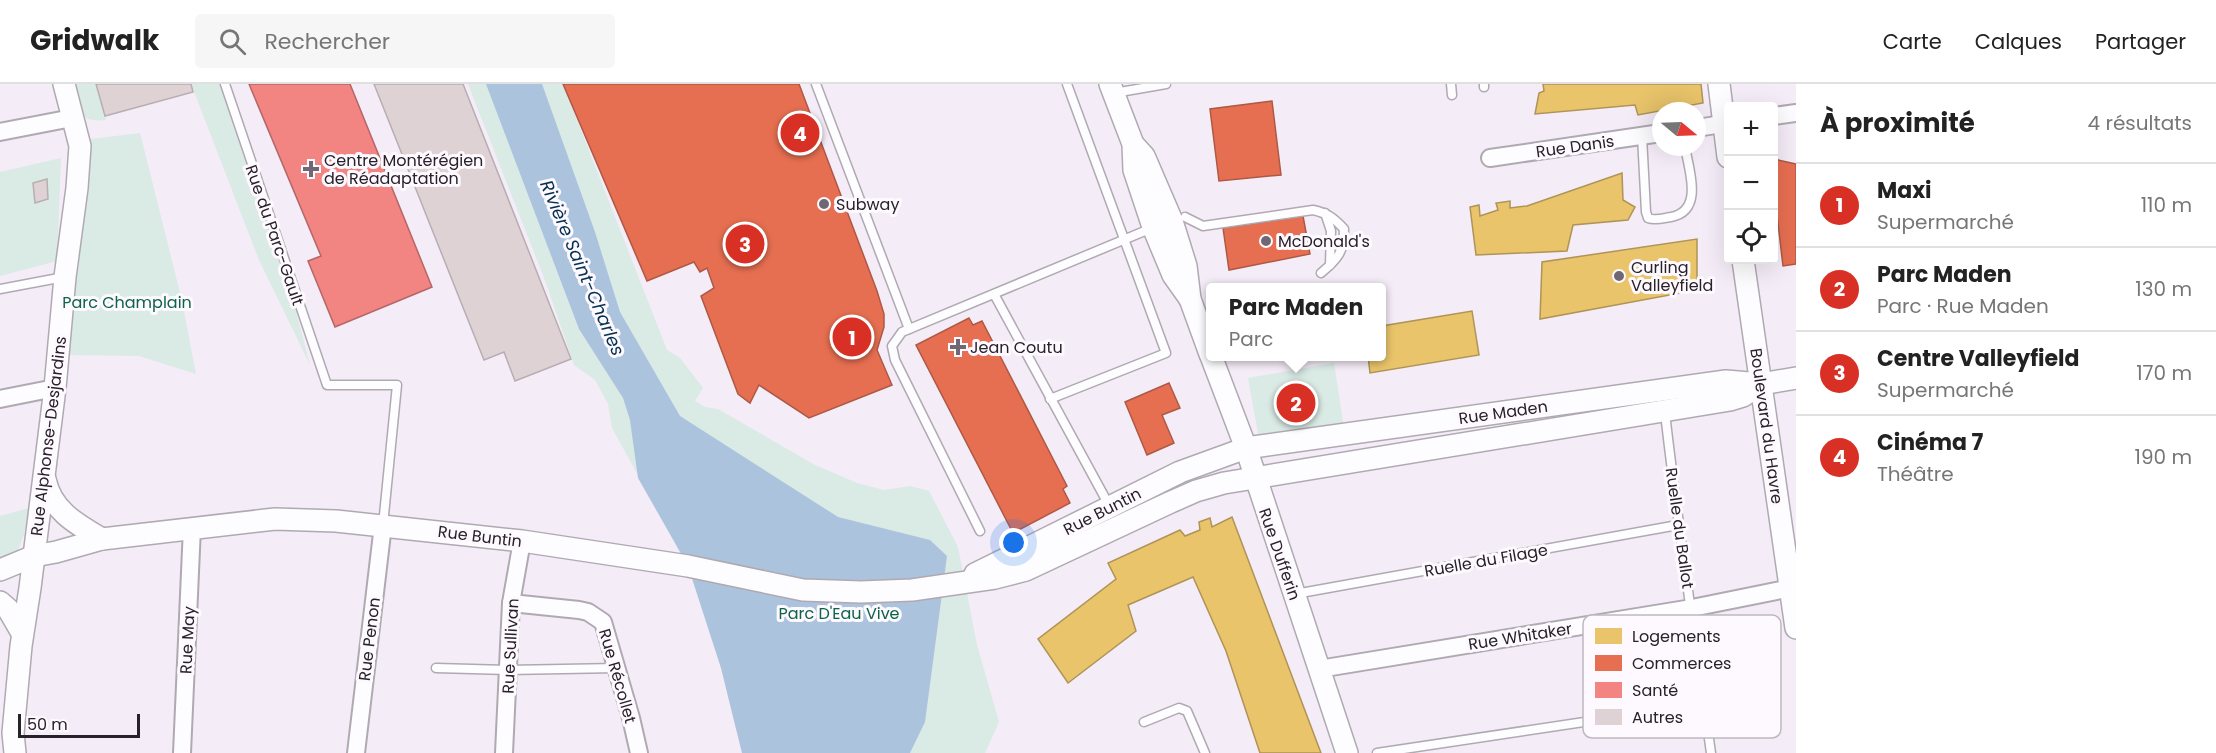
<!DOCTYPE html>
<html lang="fr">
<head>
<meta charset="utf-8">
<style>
	:root { --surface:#fff; --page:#f6f6f6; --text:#222; --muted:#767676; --line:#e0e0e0; --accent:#d93025 }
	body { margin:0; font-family:Poppins,sans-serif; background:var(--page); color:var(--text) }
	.controls { position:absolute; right:18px; top:18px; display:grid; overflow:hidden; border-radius:6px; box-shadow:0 6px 24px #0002 }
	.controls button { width:54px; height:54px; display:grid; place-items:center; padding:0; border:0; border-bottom:2px solid var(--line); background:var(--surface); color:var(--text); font:30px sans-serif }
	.compass { position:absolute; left:1652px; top:18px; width:54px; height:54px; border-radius:50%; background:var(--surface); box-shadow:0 6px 24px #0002; rotate:109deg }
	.scale { position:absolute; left:18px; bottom:15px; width:122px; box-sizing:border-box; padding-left:6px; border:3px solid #28212a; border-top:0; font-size:16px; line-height:21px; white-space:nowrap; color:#28212a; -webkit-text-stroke:4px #fdf9fe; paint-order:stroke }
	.you { position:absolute; left:1014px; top:459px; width:21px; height:21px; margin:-15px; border:4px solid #fff; border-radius:50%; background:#1a73e8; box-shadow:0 0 0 9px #1a73e833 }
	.badge { display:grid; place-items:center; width:39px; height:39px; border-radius:50%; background:var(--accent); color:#fff; font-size:20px; font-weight:700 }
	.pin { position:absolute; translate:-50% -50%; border:3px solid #fff; box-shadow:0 2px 6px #0006 }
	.popup { position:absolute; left:1206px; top:199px; width:180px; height:78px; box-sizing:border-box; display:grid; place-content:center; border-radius:6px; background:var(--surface); filter:drop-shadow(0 2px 4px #0005); font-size:20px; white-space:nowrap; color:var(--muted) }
	.popup b { font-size:22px; color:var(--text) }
	.popup::after { content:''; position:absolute; left:50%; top:100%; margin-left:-12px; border:12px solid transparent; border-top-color:var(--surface) }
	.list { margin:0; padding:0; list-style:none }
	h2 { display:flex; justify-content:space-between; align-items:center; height:78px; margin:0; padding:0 24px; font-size:26px }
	h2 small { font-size:20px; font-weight:400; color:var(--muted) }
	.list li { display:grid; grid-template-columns:39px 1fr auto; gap:18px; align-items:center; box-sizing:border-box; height:84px; padding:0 24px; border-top:2px solid var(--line) }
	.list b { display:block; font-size:22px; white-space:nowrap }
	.list p { margin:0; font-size:20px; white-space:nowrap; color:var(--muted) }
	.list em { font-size:20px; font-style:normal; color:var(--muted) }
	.icon { flex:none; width:33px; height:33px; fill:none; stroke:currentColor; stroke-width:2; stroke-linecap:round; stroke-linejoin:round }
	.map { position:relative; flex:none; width:1796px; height:669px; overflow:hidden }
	header { display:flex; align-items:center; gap:36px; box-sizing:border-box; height:84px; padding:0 30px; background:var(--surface); border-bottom:2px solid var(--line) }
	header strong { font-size:28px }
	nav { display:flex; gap:33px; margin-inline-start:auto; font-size:21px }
	.search { width:420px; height:54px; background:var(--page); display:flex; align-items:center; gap:15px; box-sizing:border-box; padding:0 21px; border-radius:6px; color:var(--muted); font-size:22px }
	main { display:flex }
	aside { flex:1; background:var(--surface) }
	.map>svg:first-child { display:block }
	.green { fill:#daeae5 }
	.water { fill:#acc3de }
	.homes { fill:#e9c46a; stroke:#af9357; stroke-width:1.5 }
	.shops { fill:#e76f51; stroke:#ae5845; stroke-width:1.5 }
	.health { fill:#f28482; stroke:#b56668; stroke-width:1.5 }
	.building { fill:#dfd2d4; stroke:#b8aeb2; stroke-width:1.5 }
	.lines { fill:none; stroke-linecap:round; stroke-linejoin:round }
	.service-casing { stroke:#b0a9b2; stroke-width:11 }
	.minor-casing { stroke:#b0a9b2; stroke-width:20 }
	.tertiary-casing { stroke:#b0a9b2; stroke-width:24 }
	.service { stroke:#fdfcfe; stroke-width:8 }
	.minor { stroke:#fdfcfe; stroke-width:16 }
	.tertiary { stroke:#fdfcfe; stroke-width:21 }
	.poi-dot { fill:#6f6872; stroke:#fdf9fe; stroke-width:2 }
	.labels { text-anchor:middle; stroke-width:6; stroke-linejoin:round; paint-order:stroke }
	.street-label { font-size:16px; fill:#28212a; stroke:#fdf9fe }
	.poi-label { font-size:16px; fill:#28212a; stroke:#fdf9fe; text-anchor:start }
	.park-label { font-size:16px; fill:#0b6444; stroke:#fdf9fe }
	.water-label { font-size:18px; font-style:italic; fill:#043151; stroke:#fdf9fe }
	.key { fill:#fdf9fe; stroke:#bdb8be; stroke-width:1.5 }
	.key-label { font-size:16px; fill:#28212a }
</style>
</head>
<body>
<header>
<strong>Gridwalk</strong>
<div class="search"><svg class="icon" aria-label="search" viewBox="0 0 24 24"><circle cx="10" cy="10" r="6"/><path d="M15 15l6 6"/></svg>Rechercher</div>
<nav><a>Carte</a><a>Calques</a><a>Partager</a></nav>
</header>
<main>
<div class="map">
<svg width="1796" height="669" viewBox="0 0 1796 669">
	<rect width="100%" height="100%" fill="#f4ecf7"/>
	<g class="green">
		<path d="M74,0h22l10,36c-30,3 -25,-12 -32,-36z"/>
		<polygon points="191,0 225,0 280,166 310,281 259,176"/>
		<polygon points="468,0 563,0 667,266 680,274 703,304 695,317 705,323 718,325 815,381 857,399 884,406 910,402 929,407 958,463 977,561 999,638 985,669 742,669 721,584 688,482 612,344 608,320 595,296 574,281 546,199"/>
		<polygon points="140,49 182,217 196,290 139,272 68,271 91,55"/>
		<polygon points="61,74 57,177 0,192 0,88"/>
		<polygon points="1334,279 1344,344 1259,355 1248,294"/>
		<polygon points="29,424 24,450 17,469 0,473 0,432"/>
	</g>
	<polygon class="water" points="486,0 542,0 595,148 620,228 680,332 838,433 930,456 947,472 925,638 910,669 742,669 721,584 688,482 638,394 630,336 623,314 579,245"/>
	<g class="homes">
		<polygon points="1543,0 1701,0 1703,19 1638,31 1635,21 1535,30 1539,9 1544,7"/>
		<polygon points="1622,89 1623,116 1635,123 1628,136 1573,141 1567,167 1476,171 1470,123 1479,121 1480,132 1498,126 1496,119 1510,117 1510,124 1527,122"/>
		<polygon points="1697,155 1697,206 1540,235 1542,178"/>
		<polygon points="1472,227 1479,271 1370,289 1368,272 1382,272 1382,242"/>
		<polygon points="1232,433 1321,669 1260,669 1226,567 1193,493 1128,521 1136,547 1068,599 1038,555 1116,495 1108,479 1180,446 1185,452 1200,446 1199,438 1210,434 1212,443"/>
	</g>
	<g class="shops">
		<polygon points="563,0 799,0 877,207 884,230 884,243 877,266 892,301 809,334 759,301 750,319 738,310 701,212 714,204 707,184 700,188 694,178 647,197"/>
		<polygon points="1272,17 1281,91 1219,97 1210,25"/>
		<polygon points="1774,75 1796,80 1796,180 1783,182 1774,105"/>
		<polygon points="1303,132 1310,170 1229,186 1223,144"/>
		<polygon points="969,234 973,241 982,237 1067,402 1063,405 1070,419 1013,449 916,261"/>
		<polygon points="1169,299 1180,324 1162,331 1174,359 1147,371 1125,318"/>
	</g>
	<polygon class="health" points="249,0 350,0 432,203 335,243 308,177 321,172"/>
	<g class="building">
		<polygon points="96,0 191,0 193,8 105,32"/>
		<polygon points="374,0 463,0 571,275 515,297 504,268 484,276"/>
		<polygon points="47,95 48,115 35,119 33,99"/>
	</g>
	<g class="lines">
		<g class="service-casing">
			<g id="service">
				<polyline points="225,0 327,301 397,301 383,441"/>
				<polyline points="816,0 909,245"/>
				<polyline points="1451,0 1452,11"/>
				<polyline points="1484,0 1484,3"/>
				<polyline points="1114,9 1166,0"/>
				<path d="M1642,52l4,76 2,6c7,3 16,0 23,-1 33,-6 18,-47 14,-70"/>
				<polyline points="1325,129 1331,147 1330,181"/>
				<path d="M1185,133l18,9 110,-16c14,3 21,8 31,19 0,23 -6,30 -23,44"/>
				<polyline points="0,205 64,193"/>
				<polyline points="994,210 1110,423"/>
				<polyline points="1050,315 1166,269 1067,0"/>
				<path d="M1665,329c13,113 30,227 46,340"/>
				<polyline points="980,447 895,276 892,262 902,248 1152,144"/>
				<polyline points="1295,510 1678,441"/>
				<polyline points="436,584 508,586 617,584"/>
				<polyline points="1144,638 1179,624 1187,627 1205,669"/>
				<polyline points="1377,669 1704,620"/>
			</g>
		</g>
		<g class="minor-casing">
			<g id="minor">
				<polyline points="1774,32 1796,29"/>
				<polyline points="1697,44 1728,39"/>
				<polyline points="0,48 72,34"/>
				<polyline points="1490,74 1661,49"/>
				<polyline points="0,315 55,304"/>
				<polyline points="511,519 579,526 588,528 603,538 631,634 639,669"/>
				<polyline points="1319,585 1692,524 1791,504"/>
				<polyline points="182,669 192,443"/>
				<polyline points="356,669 383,441"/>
				<polyline points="504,669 511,519 522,457"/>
			</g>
		</g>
		<g class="tertiary-casing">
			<g id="tertiary">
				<polyline points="1110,0 1133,60 1134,86 1153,143 1173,191 1190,215"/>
				<polyline points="1719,0 1728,73"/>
				<polyline points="1133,60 1144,72 1172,137 1186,182 1190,215 1210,270"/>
				<polyline points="1743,176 1796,544"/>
				<polyline points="1211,272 1246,364 1347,669"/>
				<path d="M45,395c6,31 31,45 57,60"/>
				<polyline points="0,486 34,472 56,468 102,455 275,435 336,437 522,457 688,482 803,506 861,508 912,506 995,494 1026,486 1171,418 1196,407 1224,399 1730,316 1743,312 1761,300"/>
				<polyline points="975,490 1180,388 1246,364 1726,297 1761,300 1796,294"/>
				<polyline points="0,518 8,525 22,549"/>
				<polyline points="15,669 13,649 21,562 30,504 55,304 65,193 77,104 80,62 64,0"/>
			</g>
		</g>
		<use href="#service" class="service"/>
		<use href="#minor" class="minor"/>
		<use href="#tertiary" class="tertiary"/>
	</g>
	<g class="poi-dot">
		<path d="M308 76h6v6h6v6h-6v6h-6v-6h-6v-6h6z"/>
		<circle cx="824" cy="120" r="6"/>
		<circle cx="1266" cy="157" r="6"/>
		<circle cx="1619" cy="192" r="6"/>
		<path d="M955 254h6v6h6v6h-6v6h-6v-6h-6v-6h6z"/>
	</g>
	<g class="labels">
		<g class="street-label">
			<text transform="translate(1575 62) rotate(-8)" y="6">Rue Danis</text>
			<text transform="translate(275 151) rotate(71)" y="6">Rue du Parc-Gault</text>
			<text transform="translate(1503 328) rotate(-8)" y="6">Rue Maden</text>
			<text transform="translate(1767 342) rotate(82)" y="6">Boulevard du Havre</text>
			<text transform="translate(48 352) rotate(-83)" y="6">Rue Alphonse-Desjardins</text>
			<text transform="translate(1102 427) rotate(-27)" y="6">Rue Buntin</text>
			<text transform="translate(1680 444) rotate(82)" y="6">Ruelle du Ballot</text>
			<text transform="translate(480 452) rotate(7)" y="6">Rue Buntin</text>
			<text transform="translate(1280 470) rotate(71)" y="6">Rue Dufferin</text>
			<text transform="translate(1486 476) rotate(-10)" y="6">Ruelle du Filage</text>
			<text transform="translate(1520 552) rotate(-9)" y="6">Rue Whitaker</text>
			<text transform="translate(369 555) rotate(-83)" y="6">Rue Penon</text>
			<text transform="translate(187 556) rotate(-87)" y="6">Rue May</text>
			<text transform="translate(510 562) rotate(-87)" y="6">Rue Sullivan</text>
			<text transform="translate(618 592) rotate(74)" y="6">Rue Récollet</text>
		</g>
		<g class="poi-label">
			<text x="324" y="82">Centre Montérégien<tspan x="324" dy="18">de Réadaptation</tspan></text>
			<text x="836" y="126">Subway</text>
			<text x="1278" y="163">McDonald's</text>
			<text x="1631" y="189">Curling<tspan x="1631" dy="18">Valleyfield</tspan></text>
			<text x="970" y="269">Jean Coutu</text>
		</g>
		<g class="park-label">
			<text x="127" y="224">Parc Champlain</text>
			<text x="839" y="535">Parc D'Eau Vive</text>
		</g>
		<g class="water-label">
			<text transform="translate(582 184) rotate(67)" y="6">Rivière Saint-Charles</text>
		</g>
	</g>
	<rect x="1583" y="531" width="198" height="123" rx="9" class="key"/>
	<rect x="1595" y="544" width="27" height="16" fill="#e9c46a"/>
	<rect x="1595" y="571" width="27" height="16" fill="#e76f51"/>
	<rect x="1595" y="598" width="27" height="16" fill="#f28482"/>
	<rect x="1595" y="625" width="27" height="16" fill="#dfd2d4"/>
	<g class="key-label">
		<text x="1632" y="558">Logements</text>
		<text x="1632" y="585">Commerces</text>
		<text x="1632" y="612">Santé</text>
		<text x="1632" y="639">Autres</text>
	</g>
</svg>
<div class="controls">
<button>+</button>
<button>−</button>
<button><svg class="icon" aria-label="locate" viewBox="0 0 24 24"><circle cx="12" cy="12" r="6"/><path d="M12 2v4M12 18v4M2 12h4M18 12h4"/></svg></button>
</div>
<svg class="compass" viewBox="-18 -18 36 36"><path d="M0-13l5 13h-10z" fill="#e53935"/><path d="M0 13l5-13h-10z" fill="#767676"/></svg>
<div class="scale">50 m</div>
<div class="you"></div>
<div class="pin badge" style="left:852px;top:253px">1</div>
<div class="pin badge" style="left:1296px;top:319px">2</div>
<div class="popup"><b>Parc Maden</b>Parc</div>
<div class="pin badge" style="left:745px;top:160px">3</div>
<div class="pin badge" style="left:800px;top:49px">4</div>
</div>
<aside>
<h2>À proximité<small>4 résultats</small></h2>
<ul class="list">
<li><span class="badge">1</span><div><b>Maxi</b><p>Supermarché</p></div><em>110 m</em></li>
<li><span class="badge">2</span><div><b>Parc Maden</b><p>Parc · Rue Maden</p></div><em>130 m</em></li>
<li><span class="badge">3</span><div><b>Centre Valleyfield</b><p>Supermarché</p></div><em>170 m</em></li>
<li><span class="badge">4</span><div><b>Cinéma 7</b><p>Théâtre</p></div><em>190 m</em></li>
</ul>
</aside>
</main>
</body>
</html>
